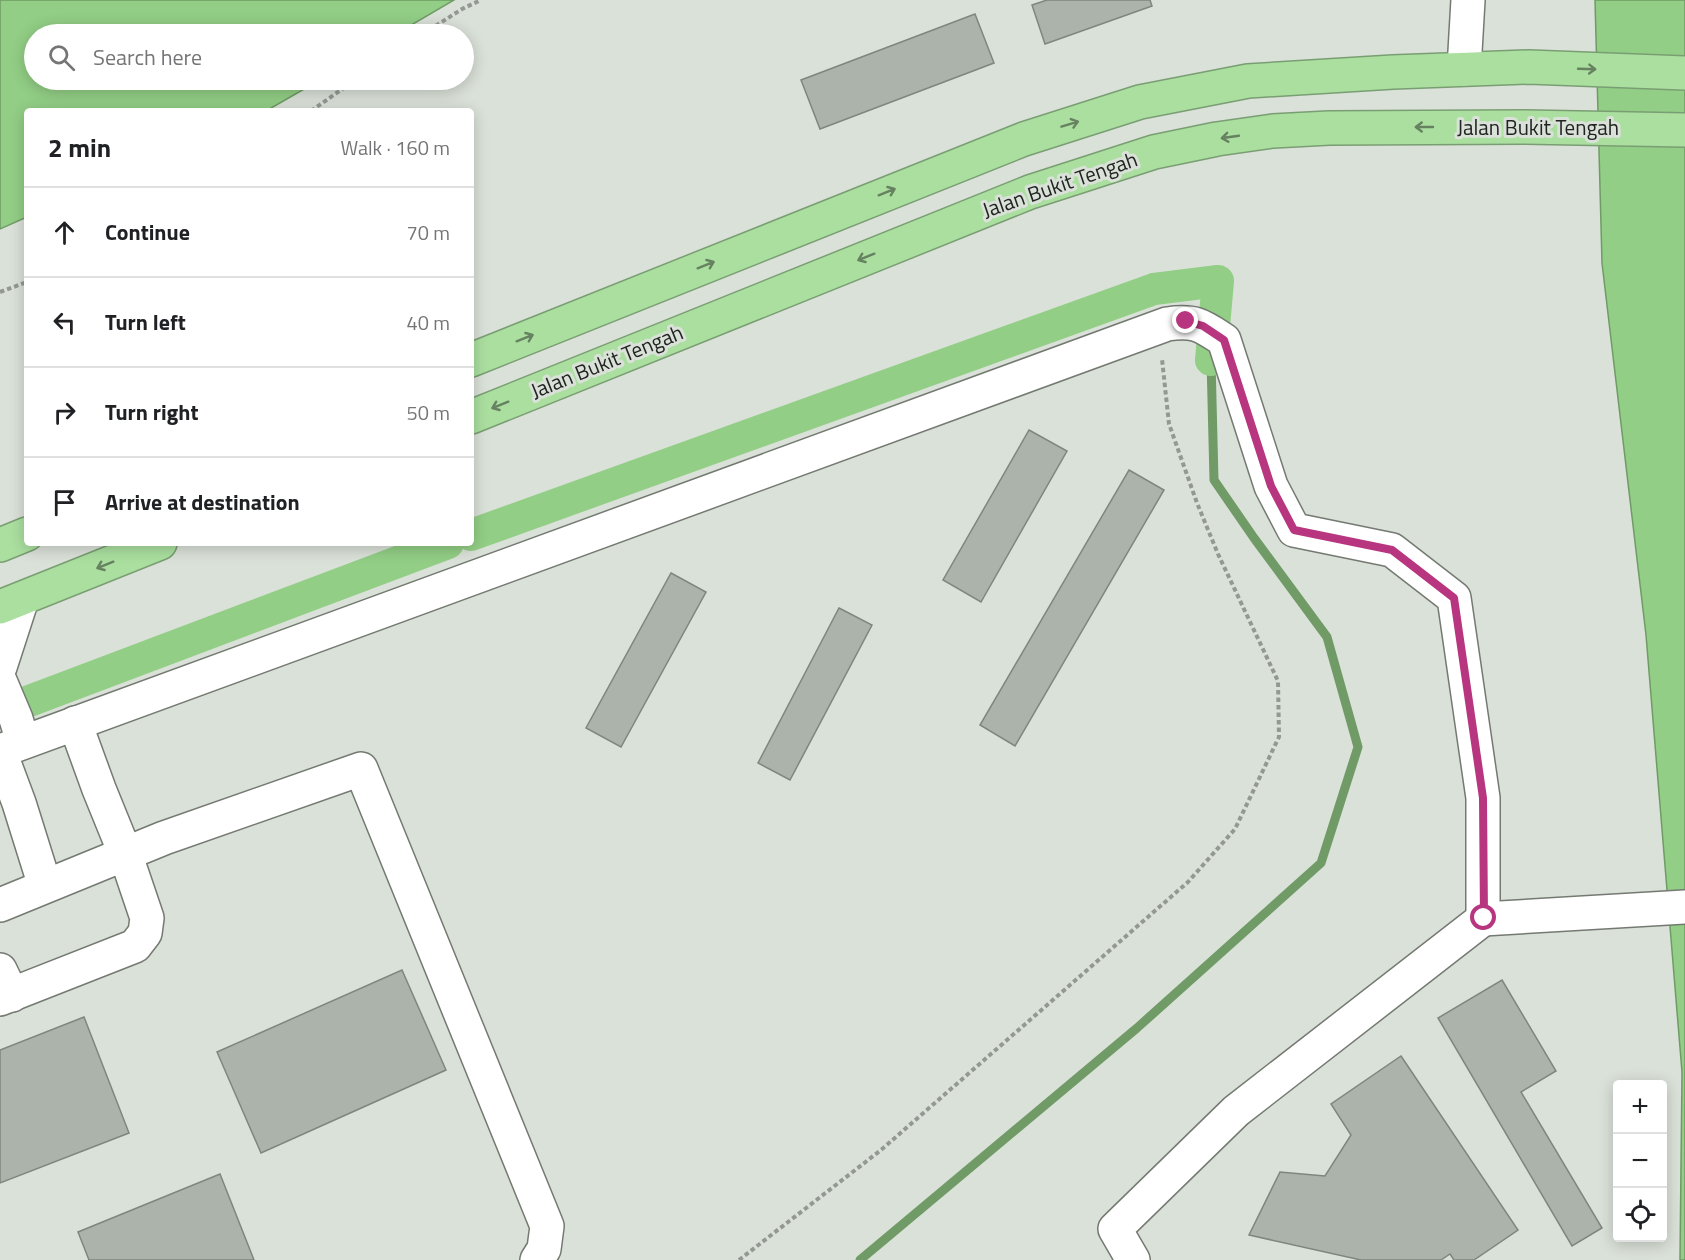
<!DOCTYPE html>
<html lang="en">
<head>
<meta charset="utf-8">
<style>
	:root { --surface:#fff; --page:#f2f2f2; --text:#202124; --muted:#757577; --line:#e0e0e0 }
	body { margin:0; font-family:"Titillium Web",sans-serif; background:var(--page); color:var(--text) }
	.controls { position:absolute; right:18px; bottom:18px; display:grid; overflow:hidden; border-radius:6px; box-shadow:0 3px 15px #0003 }
	.controls button { width:54px; height:54px; display:grid; place-items:center; padding:0; border:0; border-bottom:2px solid var(--line); background:var(--surface); color:var(--text); font:30px sans-serif }
	.stop { position:absolute; width:18px; height:18px; margin:-14px; border:4px solid #b8367f; border-radius:50%; background:#fff }
	.stop.end { background:#b8367f; border-color:#fff; box-shadow:0 2px 6px #0008 }
	.list { margin:0; padding:0; list-style:none }
	h2 { display:flex; justify-content:space-between; align-items:center; height:78px; margin:0; padding:0 24px; font-size:26px }
	h2 small { font-size:20px; font-weight:400; color:var(--muted) }
	.list li { display:grid; grid-template-columns:39px 1fr auto; gap:18px; align-items:center; box-sizing:border-box; height:90px; padding:0 24px; border-top:2px solid var(--line) }
	.list b { display:block; font-size:22px; white-space:nowrap }
	.list em { font-size:20px; font-style:normal; color:var(--muted) }
	.icon { flex:none; width:33px; height:33px; fill:none; stroke:currentColor; stroke-width:2; stroke-linecap:round; stroke-linejoin:round }
	.map { position:relative; flex:none; width:1685px; height:1260px; overflow:hidden }
	.search { position:absolute; background:var(--surface); box-shadow:0 3px 15px #0003; left:24px; top:24px; width:450px; height:66px; display:flex; align-items:center; gap:15px; box-sizing:border-box; padding:0 21px; border-radius:33px; color:var(--muted); font-size:22px }
	.panel { position:absolute; background:var(--surface); box-shadow:0 3px 15px #0003; left:24px; top:108px; width:450px; height:438px; border-radius:6px }
	.map>svg:first-child { display:block }
	.water { fill:#92ce85; stroke:#709b67; stroke-width:1.5 }
	.lines { fill:none; stroke-linecap:round; stroke-linejoin:round }
	.stream { stroke:#709b67; stroke-width:9 }
	.canal { stroke:#92ce85; stroke-width:32 }
	.building { fill:#acb3ab; stroke:#7f867e; stroke-width:1.5 }
	.minor-casing { stroke:#747a72; stroke-width:36 }
	.highway-casing { stroke:#7a9e73; stroke-width:36 }
	.path { stroke:#939992; stroke-width:4; stroke-dasharray:4.5 3; stroke-linecap:butt }
	.minor { stroke:#fff; stroke-width:33 }
	.highway { stroke:#aadf9f; stroke-width:33 }
	.oneway { stroke:#668260 }
	.route { stroke:#b8367f; stroke-width:8 }
	.labels { text-anchor:middle; stroke-width:6; stroke-linejoin:round; paint-order:stroke }
	.street-label { font-size:21px; fill:#212421; stroke:#dae1d8 }
</style>
</head>
<body>
<div class="map">
<svg width="1685" height="1260" viewBox="0 0 1685 1260">
	<rect width="100%" height="100%" fill="#dae1d8"/>
	<g class="water">
		<polygon points="0,0 454,0 396,34 34,34 34,80 320,80 266,111 27,111 27,217 0,229"/>
		<polygon points="1595,0 1685,0 1685,1260 1680,1260 1682,1072 1646,635 1602,263"/>
	</g>
	<g class="lines">
		<polyline class="stream" points="860,1260 1137,1028 1321,863 1358,747 1327,637 1254,538 1214,480 1211,360"/>
		<g class="canal">
			<polyline points="471,535 1154,289 1218,281 1211,360"/>
			<polyline points="0,712 448,543"/>
		</g>
	</g>
	<g class="building">
		<polygon points="1047,0 1150,0 1152,6 1045,44 1032,5"/>
		<polygon points="975,14 994,63 820,129 801,80"/>
		<polygon points="1029,430 1067,451 981,602 943,580"/>
		<polygon points="1129,470 1164,490 1015,746 980,725"/>
		<polygon points="671,573 706,592 621,747 586,728"/>
		<polygon points="839,608 872,625 790,780 758,763"/>
		<polygon points="402,970 446,1070 261,1153 217,1052"/>
		<polygon points="1502,980 1556,1071 1521,1092 1602,1228 1572,1246 1438,1018"/>
		<polygon points="84,1017 129,1133 0,1183 0,1050"/>
		<polygon points="1401,1056 1518,1230 1474,1260 1454,1260 1450,1254 1441,1260 1361,1260 1249,1235 1280,1172 1325,1176 1351,1135 1331,1104"/>
		<polygon points="220,1174 254,1260 89,1260 78,1232"/>
	</g>
	<g class="lines">
		<g class="minor-casing">
			<g id="minor">
				<polyline points="1464,69 1468,0"/>
				<polyline points="0,667 22,599"/>
				<polyline points="0,681 16,719 23,742"/>
				<path d="M0,751l1167,-427c28,-4 34,1 57,16l47,146 23,44 98,20 62,48 29,200v121l-247,192 -121,118 18,31"/>
				<polyline points="0,752 19,803 45,886"/>
				<polyline points="0,905 164,838 361,769 547,1226 544,1249 537,1260"/>
				<polyline points="1483,919 1685,907"/>
				<polyline points="0,970 12,995"/>
				<polyline points="0,999 135,946 145,933 147,918 125,853 99,789 75,723"/>
			</g>
		</g>
		<g class="highway-casing">
			<g id="highway">
				<polyline points="471,360 1024,139 1140,102 1248,81 1393,72 1529,67 1685,73"/>
				<polyline points="471,417 1030,192 1154,152 1217,139 1273,131 1329,128 1525,127 1685,130"/>
				<polyline points="0,545 27,534"/>
				<polyline points="0,607 160,543"/>
			</g>
		</g>
		<g class="path">
			<polyline points="423,34 462,9 481,0"/>
			<polyline points="311,111 355,80"/>
			<polyline points="0,292 27,282"/>
			<polyline points="739,1260 881,1150 1188,882 1235,829 1279,737 1278,681 1218,554 1197,503 1169,424 1162,359"/>
		</g>
		<use href="#minor" class="minor"/>
		<use href="#highway" class="highway"/>
	</g>
	<defs><path id="oneway-shaft" d="M-6 0H5M1.5-3L5.5 0L1.5 3" fill="none" stroke-width="1.6" stroke-linecap="round" stroke-linejoin="round" transform="scale(1.5)"/></defs>
	<g class="oneway">
		<use href="#oneway-shaft" transform="translate(1587 69) rotate(2)"/>
		<use href="#oneway-shaft" transform="translate(1070 124) rotate(-17)"/>
		<use href="#oneway-shaft" transform="translate(1424 127) rotate(180)"/>
		<use href="#oneway-shaft" transform="translate(1230 137) rotate(172)"/>
		<use href="#oneway-shaft" transform="translate(887 192) rotate(-22)"/>
		<use href="#oneway-shaft" transform="translate(866 257) rotate(158)"/>
		<use href="#oneway-shaft" transform="translate(706 265) rotate(-22)"/>
		<use href="#oneway-shaft" transform="translate(525 338) rotate(-22)"/>
		<use href="#oneway-shaft" transform="translate(500 405) rotate(158)"/>
		<use href="#oneway-shaft" transform="translate(105 565) rotate(158)"/>
	</g>
	<g class="lines">
		<polyline class="route" points="1186,321 1203,326 1224,340 1271,486 1294,530 1392,550 1454,598 1483,798 1484,918"/>
	</g>
	<g class="labels">
		<g class="street-label">
			<text x="1538" y="135">Jalan Bukit Tengah</text>
			<text transform="translate(1060 185) rotate(-19)" y="7">Jalan Bukit Tengah</text>
			<text transform="translate(607 362) rotate(-22)" y="7">Jalan Bukit Tengah</text>
		</g>
	</g>
</svg>
<div class="controls">
<button>+</button>
<button>−</button>
<button><svg class="icon" aria-label="locate" viewBox="0 0 24 24"><circle cx="12" cy="12" r="6"/><path d="M12 2v4M12 18v4M2 12h4M18 12h4"/></svg></button>
</div>
<div class="stop" style="left:1484px;top:918px"></div>
<div class="stop end" style="left:1186px;top:321px"></div>
<div class="search"><svg class="icon" aria-label="search" viewBox="0 0 24 24"><circle cx="10" cy="10" r="6"/><path d="M15 15l6 6"/></svg>Search here</div>
<section class="panel">
<h2>2 min<small>Walk · 160 m</small></h2>
<ul class="list">
<li><svg class="icon" aria-label="ahead" viewBox="0 0 24 24"><path d="M12 20V5M6 11l6-6 6 6"/></svg><div><b>Continue</b></div><em>70 m</em></li>
<li><svg class="icon" aria-label="left" viewBox="0 0 24 24"><path d="M17 20v-9H6M10 6l-5 5 5 5"/></svg><div><b>Turn left</b></div><em>40 m</em></li>
<li><svg class="icon" aria-label="right" viewBox="0 0 24 24"><path d="M7 20v-9h11M14 6l5 5-5 5"/></svg><div><b>Turn right</b></div><em>50 m</em></li>
<li><svg class="icon" aria-label="arrive" viewBox="0 0 24 24"><path d="M6 21V4h12l-3 4 3 4H6"/></svg><div><b>Arrive at destination</b></div></li>
</ul>
</section>
</div>
</body>
</html>
